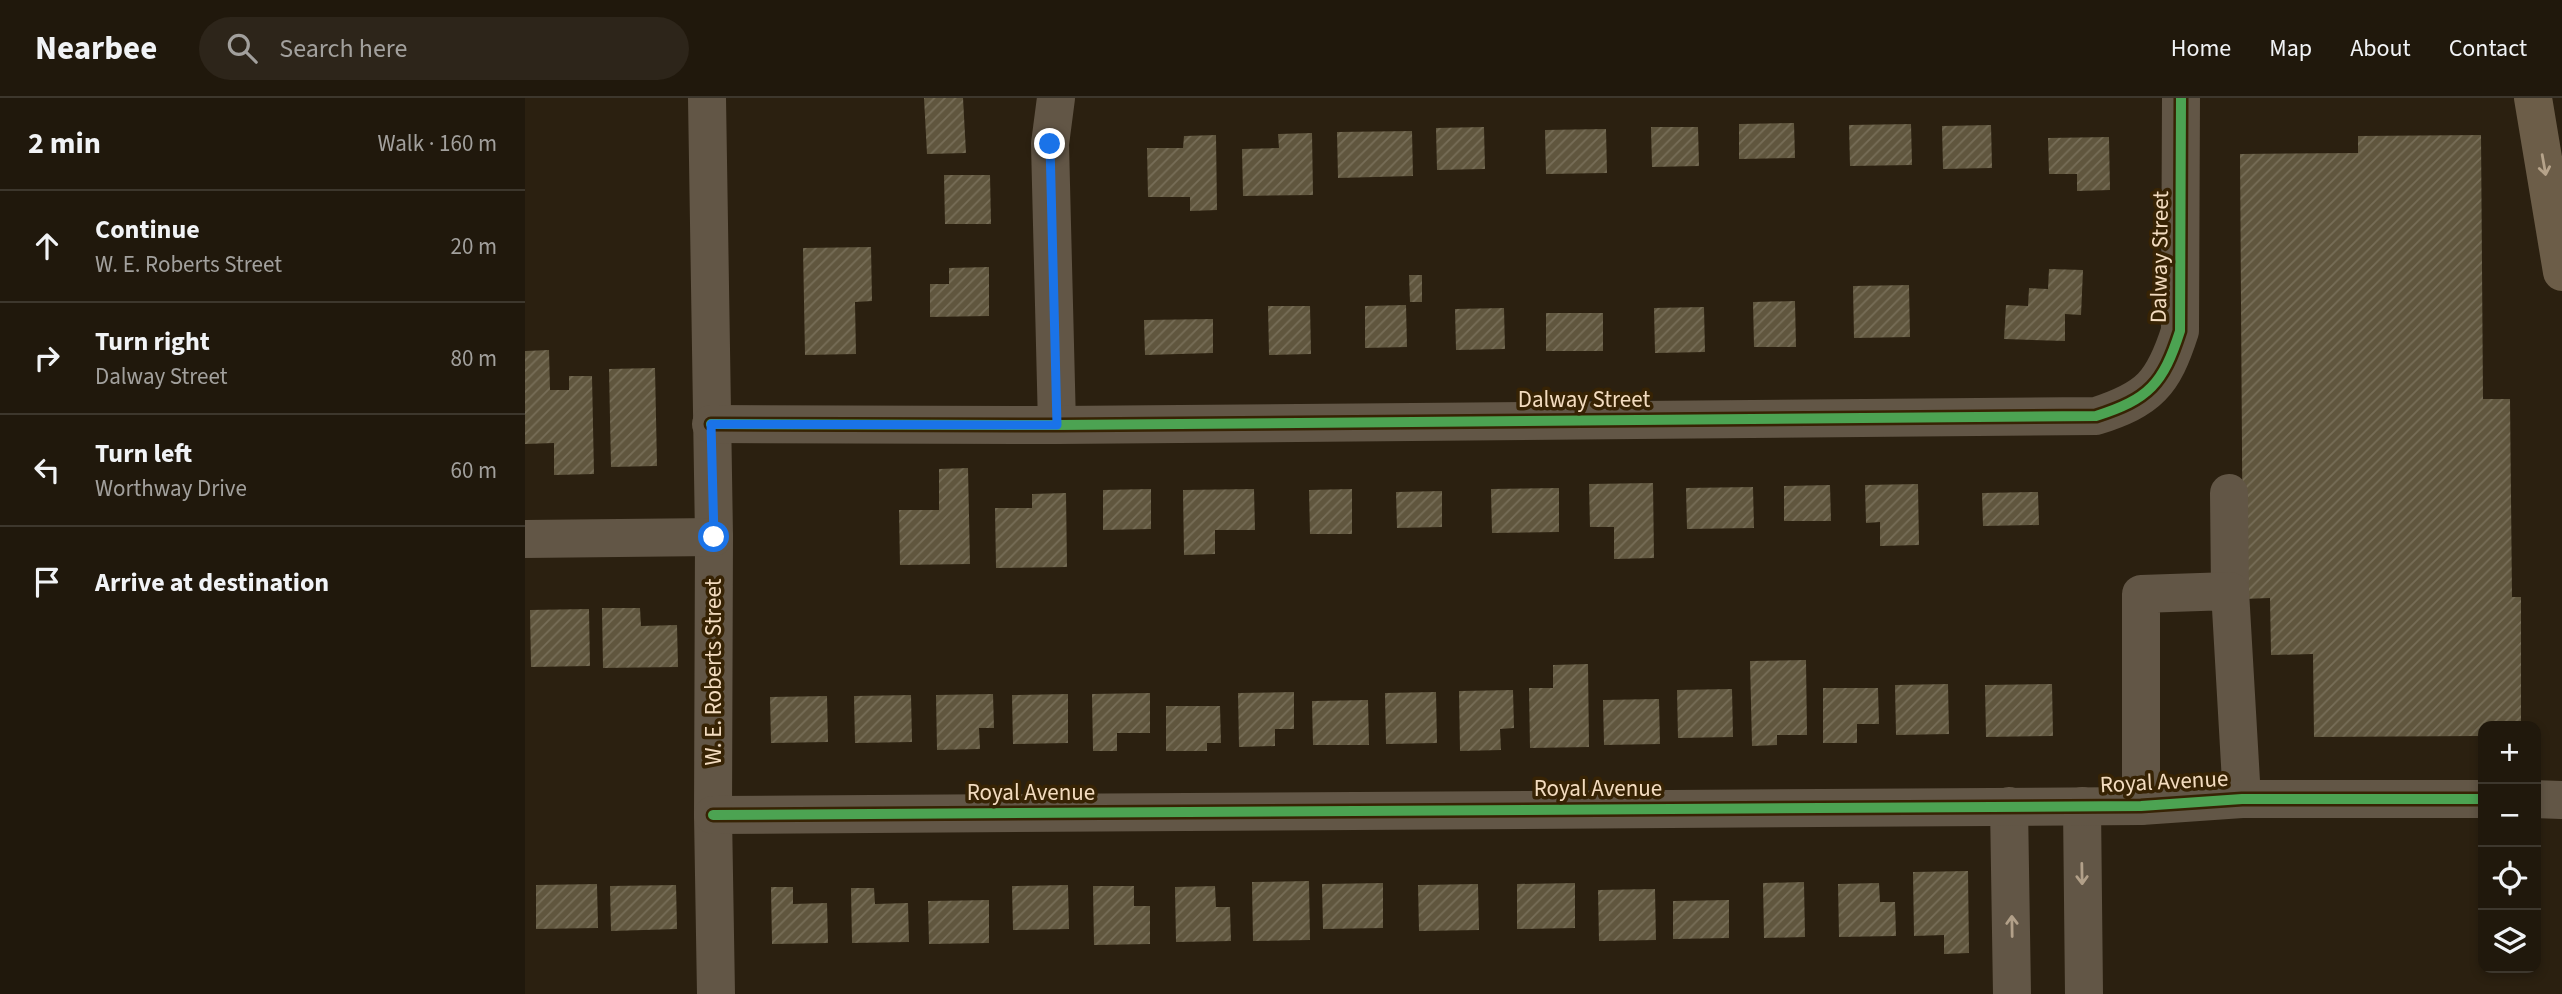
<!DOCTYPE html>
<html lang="en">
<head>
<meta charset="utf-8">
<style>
	:root { --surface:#20180c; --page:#2d251a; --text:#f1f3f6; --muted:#a2a09d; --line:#3d372d }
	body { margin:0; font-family:"Source Sans 3",sans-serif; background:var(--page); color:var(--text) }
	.controls { position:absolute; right:21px; bottom:21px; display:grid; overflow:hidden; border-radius:14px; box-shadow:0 4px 10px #0003 }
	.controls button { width:63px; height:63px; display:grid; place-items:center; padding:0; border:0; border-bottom:2px solid var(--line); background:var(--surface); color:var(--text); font:35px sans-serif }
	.stop { position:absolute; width:21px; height:21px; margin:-16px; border:5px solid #1a73e8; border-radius:50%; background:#fff }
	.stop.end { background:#1a73e8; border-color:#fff; box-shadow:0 2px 7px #0008 }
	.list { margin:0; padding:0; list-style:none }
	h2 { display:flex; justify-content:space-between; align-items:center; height:91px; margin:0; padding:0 28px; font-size:30px }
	h2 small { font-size:23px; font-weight:400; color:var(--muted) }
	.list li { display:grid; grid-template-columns:46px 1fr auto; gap:21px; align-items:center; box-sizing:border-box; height:112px; padding:0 28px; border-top:2px solid var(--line) }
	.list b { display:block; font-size:26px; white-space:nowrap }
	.list p { margin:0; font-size:23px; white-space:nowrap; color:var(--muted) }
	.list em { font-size:23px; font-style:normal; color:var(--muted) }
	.icon { flex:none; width:38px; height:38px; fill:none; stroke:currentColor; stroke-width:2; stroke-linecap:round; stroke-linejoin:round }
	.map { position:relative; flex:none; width:2037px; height:896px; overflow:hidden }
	header { display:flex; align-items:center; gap:42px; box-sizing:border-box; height:98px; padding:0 35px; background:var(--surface); border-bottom:2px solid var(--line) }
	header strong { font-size:33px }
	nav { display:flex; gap:38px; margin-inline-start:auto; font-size:24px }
	.search { width:490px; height:63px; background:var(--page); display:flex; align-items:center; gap:18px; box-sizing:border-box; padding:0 24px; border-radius:38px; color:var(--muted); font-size:26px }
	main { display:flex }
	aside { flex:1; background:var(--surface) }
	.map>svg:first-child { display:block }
	.building { fill:url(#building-hatch) }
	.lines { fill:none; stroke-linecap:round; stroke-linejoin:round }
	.minor { stroke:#625646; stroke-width:38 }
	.major { stroke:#6c5d48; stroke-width:38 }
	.cycleway-casing { stroke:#372304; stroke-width:15 }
	.cycleway { stroke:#4ca352; stroke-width:10 }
	.oneway { stroke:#b6a38a }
	.oneway2 { stroke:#b2a089 }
	.route { stroke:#1a73e8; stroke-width:9 }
	.labels { text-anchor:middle; stroke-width:7; stroke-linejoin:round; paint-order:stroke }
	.street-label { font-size:23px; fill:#f3dcc0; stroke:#372304 }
</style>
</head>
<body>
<header>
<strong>Nearbee</strong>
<div class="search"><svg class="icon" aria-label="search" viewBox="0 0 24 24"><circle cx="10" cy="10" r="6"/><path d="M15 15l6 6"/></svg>Search here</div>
<nav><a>Home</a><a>Map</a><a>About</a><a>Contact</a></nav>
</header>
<main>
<aside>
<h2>2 min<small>Walk · 160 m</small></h2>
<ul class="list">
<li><svg class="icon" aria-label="ahead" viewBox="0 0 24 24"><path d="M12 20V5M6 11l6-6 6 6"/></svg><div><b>Continue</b><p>W. E. Roberts Street</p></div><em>20 m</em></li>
<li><svg class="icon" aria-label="right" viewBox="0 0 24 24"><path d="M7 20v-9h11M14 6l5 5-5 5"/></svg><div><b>Turn right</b><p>Dalway Street</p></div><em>80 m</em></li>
<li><svg class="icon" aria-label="left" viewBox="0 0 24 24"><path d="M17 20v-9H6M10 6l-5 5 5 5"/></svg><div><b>Turn left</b><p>Worthway Drive</p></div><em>60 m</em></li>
<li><svg class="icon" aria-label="arrive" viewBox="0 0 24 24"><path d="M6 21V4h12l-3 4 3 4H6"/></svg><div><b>Arrive at destination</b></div></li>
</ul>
</aside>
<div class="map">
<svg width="2037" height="896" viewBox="0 0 2037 896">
	<defs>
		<pattern id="building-hatch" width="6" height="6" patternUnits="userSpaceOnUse" patternTransform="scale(1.75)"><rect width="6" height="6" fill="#60563e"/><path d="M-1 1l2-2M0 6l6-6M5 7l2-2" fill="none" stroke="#776e58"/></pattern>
	</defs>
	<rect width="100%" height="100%" fill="#2b2010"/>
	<g class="building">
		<polygon points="399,0 438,0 441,55 402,56"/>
		<polygon points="1269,25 1270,60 1214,61 1214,26"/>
		<polygon points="1386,26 1387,67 1325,68 1324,27"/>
		<polygon points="1466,27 1467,70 1418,71 1417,28"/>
		<polygon points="959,29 960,71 912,72 911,30"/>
		<polygon points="1126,29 1173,29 1174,68 1127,69"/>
		<polygon points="1081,31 1082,75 1021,76 1020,32"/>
		<polygon points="887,33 888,78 813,80 812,34"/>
		<polygon points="787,35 788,97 718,98 717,51 754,50 753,36"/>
		<polygon points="691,37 692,112 665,113 665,99 623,99 622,50 658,50 659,38"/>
		<polygon points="1956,37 1958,301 1985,301 1987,499 1996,499 1996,628 1958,628 1958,638 1789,639 1788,556 1746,557 1745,500 1718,501 1715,56 1833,55 1833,38"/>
		<polygon points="1584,39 1585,92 1552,93 1552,76 1524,76 1523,40"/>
		<polygon points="419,77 465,77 466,126 420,126"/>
		<polygon points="346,149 347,203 330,204 331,256 280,257 278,150"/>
		<polygon points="464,169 464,218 405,219 405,186 424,186 424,170"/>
		<polygon points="1524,171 1558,172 1556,217 1540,216 1540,243 1479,241 1481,207 1503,208 1504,190 1523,191"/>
		<polygon points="884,177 897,177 897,204 885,204"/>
		<polygon points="1384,187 1385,239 1329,240 1328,188"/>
		<polygon points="1270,203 1271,249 1229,249 1228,204"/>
		<polygon points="881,207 882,249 840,250 840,208"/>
		<polygon points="743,208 785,208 786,256 744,257"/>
		<polygon points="1179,209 1180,254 1130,255 1129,210"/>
		<polygon points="979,210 980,251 931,252 930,211"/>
		<rect x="1021" y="215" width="57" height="38"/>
		<polygon points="688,221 688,255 620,257 619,222"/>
		<polygon points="24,252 25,292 44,292 44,278 67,278 69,376 29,377 29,345 0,346 0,253"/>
		<polygon points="130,270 132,368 86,369 84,271"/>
		<polygon points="443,370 445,466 375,467 374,412 414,412 414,371"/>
		<polygon points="1128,385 1129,460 1089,461 1089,429 1065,429 1064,386"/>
		<polygon points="1393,386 1394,447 1355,448 1355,424 1341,425 1340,387"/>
		<polygon points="1305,387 1306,423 1259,423 1259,388"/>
		<polygon points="1228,389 1229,430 1162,431 1161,390"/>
		<polygon points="1034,390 1034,434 967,435 966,391"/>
		<polygon points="626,391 626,431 578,432 578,392"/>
		<polygon points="729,391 730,432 690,432 690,456 659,457 658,392"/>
		<polygon points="827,391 827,436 785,436 784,392"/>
		<polygon points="917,393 917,429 872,430 871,394"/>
		<polygon points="1513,394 1514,427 1458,428 1457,395"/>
		<polygon points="541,395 542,469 471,470 470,410 507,410 507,396"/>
		<polygon points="77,510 115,510 116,528 152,527 153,569 78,570"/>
		<polygon points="64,511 65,568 6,569 5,512"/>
		<polygon points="1281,562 1282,637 1252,637 1252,647 1227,648 1225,563"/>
		<polygon points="1063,566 1064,649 1005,650 1004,590 1028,590 1028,567"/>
		<polygon points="1423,586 1424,636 1371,637 1370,587"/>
		<polygon points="1527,586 1528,638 1461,639 1460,587"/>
		<polygon points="1298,590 1353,590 1354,626 1332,626 1332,645 1298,645"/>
		<polygon points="1207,591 1208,639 1153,640 1152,592"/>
		<polygon points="988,592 989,630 975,631 976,652 935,653 934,593"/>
		<polygon points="769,594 769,631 750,631 750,648 714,649 713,595"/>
		<polygon points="911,594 912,645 861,646 860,595"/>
		<polygon points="625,595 625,635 592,635 592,653 568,653 567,596"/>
		<polygon points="468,596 469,630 454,630 455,651 412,652 411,597"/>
		<polygon points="543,596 543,645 488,646 487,597"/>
		<polygon points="386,597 387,644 330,645 329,598"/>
		<polygon points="302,598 303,644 246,645 245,599"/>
		<polygon points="1134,601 1135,646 1079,647 1078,602"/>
		<polygon points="843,602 844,647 788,647 787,603"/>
		<polygon points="641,608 695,608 696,645 682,645 682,653 641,653"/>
		<polygon points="1443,773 1444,855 1419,856 1419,837 1389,838 1388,774"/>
		<polygon points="784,783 785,842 728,843 727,784"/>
		<polygon points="1279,784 1280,839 1239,840 1238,785"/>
		<polygon points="858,785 858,830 798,831 797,786"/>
		<polygon points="1050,785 1050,830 992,831 992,786"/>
		<polygon points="1354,785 1355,804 1370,804 1371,838 1314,839 1313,786"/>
		<polygon points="72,786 73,830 11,831 11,787"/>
		<polygon points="953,786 954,832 894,833 893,787"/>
		<polygon points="151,787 152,831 86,833 85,788"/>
		<polygon points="543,787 544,831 488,832 487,788"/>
		<polygon points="568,788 609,788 609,808 625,808 625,846 569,847"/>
		<polygon points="690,788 691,809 705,809 706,843 651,844 650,789"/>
		<polygon points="246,789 268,789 268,806 302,805 303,845 247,846"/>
		<polygon points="326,790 349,790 350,806 383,805 384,844 327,845"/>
		<polygon points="1130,791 1131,842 1074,843 1073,792"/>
		<polygon points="464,802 464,845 404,846 403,803"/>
		<polygon points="1204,802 1204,840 1148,841 1148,803"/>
	</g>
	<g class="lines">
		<g class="minor">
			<polyline points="182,0 189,439 188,717 191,896"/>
			<polyline points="531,0 525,46 532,327"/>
			<path d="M186,326l346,1 1039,-9c53,-17 67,-32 84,-85l1,-233"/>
			<polyline points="1704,395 1705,493"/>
			<polyline points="0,441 189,439"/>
			<polyline points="2011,701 2037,702"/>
			<polyline points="1484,708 1487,896"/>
			<polyline points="1557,708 1559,896"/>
			<polyline points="1616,708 1616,496 1705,493 1717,701"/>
			<polyline points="188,717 1616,708 1717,701 1958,701"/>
		</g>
		<polyline class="major" points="2008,0 2037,174"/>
		<g class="cycleway-casing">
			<g id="cycleway">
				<path d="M186,326l346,1 1039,-9c53,-17 67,-32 84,-85l1,-233"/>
				<polyline points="188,717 1616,708 1717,701 1958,701"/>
			</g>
		</g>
		<use href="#cycleway" class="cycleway"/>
	</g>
	<defs><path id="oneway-shaft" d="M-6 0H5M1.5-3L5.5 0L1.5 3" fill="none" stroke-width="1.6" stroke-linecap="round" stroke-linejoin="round" transform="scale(1.75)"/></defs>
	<use class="oneway" href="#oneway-shaft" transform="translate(2019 67) rotate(80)"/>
	<g class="oneway2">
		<use href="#oneway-shaft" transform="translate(1557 776) rotate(89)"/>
		<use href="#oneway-shaft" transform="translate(1487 828) rotate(-91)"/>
	</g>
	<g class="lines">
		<polyline class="route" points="189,439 186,326 532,327 525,46"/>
	</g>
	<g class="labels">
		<g class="street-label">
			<text transform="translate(1634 159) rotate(-89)" y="8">Dalway Street</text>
			<text x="1059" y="309">Dalway Street</text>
			<text transform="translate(188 574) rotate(-90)" y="8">W. E. Roberts Street</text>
			<text transform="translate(1639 683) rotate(-3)" y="8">Royal Avenue</text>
			<text x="1073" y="698">Royal Avenue</text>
			<text x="506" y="702">Royal Avenue</text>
		</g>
	</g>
</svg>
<div class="controls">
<button>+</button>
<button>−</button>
<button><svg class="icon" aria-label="locate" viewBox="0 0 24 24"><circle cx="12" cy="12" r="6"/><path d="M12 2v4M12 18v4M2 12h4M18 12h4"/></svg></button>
<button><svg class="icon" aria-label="layers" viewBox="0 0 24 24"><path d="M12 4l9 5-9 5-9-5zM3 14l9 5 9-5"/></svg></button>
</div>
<div class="stop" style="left:189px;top:439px"></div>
<div class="stop end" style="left:525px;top:46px"></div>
</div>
</main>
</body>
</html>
